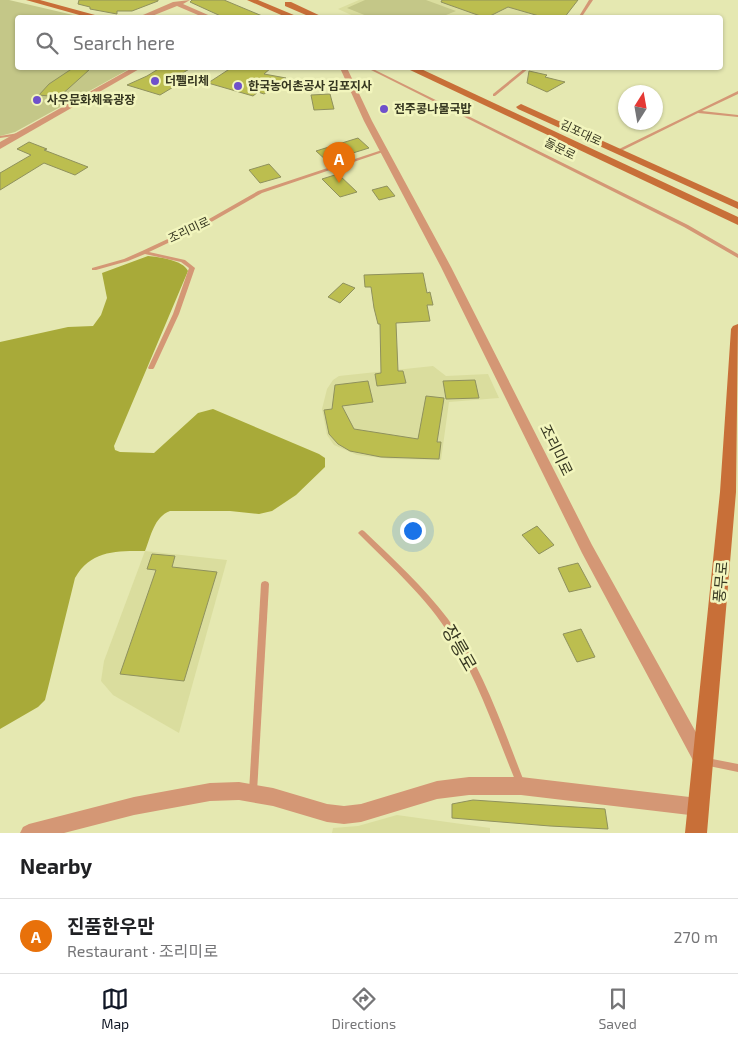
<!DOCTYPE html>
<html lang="en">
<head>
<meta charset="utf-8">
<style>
	:root { --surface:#fff; --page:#f2f2f2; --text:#202124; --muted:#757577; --line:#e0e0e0; --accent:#111827 }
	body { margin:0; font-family:"Exo 2","Noto Sans KR",sans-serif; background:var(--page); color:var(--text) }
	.compass { position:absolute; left:618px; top:85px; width:45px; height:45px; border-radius:50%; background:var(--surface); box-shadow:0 1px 4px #0004; rotate:11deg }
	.you { position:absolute; left:412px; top:530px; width:18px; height:18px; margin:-12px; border:4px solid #fff; border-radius:50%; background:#1a73e8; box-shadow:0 0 0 8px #1a73e833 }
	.badge { display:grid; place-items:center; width:32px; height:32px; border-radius:50%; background:var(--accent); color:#fff; font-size:16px; font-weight:700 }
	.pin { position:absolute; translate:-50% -41px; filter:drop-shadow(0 1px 2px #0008) }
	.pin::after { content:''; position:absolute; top:26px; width:18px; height:15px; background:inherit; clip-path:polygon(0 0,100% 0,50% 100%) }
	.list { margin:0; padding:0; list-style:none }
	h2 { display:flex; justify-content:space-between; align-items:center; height:65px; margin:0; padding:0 20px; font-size:21px }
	h2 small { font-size:16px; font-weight:400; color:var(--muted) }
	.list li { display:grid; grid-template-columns:32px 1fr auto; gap:15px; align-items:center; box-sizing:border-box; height:75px; padding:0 20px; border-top:1px solid var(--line) }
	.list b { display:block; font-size:19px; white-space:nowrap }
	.list p { margin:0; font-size:16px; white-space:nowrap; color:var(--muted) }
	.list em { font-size:16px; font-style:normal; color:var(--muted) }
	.icon { flex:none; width:28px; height:28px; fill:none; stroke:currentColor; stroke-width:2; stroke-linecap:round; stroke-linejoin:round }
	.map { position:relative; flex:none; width:738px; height:833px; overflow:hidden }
	.search { position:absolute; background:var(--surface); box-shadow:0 1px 4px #0004; left:15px; right:15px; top:15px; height:55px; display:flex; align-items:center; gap:12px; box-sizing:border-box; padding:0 18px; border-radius:5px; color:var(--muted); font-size:19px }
	.sheet { height:140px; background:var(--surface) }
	nav { display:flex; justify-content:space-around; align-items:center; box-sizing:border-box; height:70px; border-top:1px solid var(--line); background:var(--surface); font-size:14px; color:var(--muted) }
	nav a { display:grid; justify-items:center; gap:2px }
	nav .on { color:var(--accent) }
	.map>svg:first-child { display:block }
	.built { fill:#dadd9e }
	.green { fill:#c4c788 }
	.forest { fill:#a8aa39 }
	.building { fill:#bcbe4f; stroke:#8f915d }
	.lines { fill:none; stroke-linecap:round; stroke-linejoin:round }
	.lane { fill:#d49775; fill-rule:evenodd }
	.street { fill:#d49775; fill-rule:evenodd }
	.secondary { fill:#c86f38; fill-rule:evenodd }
	.poi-dot { fill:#6f51cb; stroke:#f2f5bd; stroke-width:2 }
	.labels { text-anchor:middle; stroke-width:5; stroke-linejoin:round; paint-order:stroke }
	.far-poi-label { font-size:12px; font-weight:bold; fill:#363721; stroke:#f2f5bd; text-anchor:start }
	.far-street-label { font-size:12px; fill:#363721; stroke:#f2f5bd }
	.street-label { font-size:15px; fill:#363721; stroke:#f2f5bd }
	.near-street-label { font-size:18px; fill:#363721; stroke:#f2f5bd }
</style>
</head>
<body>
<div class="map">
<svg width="738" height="833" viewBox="0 0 738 833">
	<rect width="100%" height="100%" fill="#e5e8b1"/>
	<g class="built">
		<polygon points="359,0 539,0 525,18 358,18 338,9"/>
		<polygon points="433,366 446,376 488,374 499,398 449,402 441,460 390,459 357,455 334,445 327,435 322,409 327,389 333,380 339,376"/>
		<polygon points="145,551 227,560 179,733 113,695 101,681 104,661"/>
		<polygon points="397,815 490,828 490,833 332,833 333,828 358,826"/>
	</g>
	<g class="green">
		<polygon points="0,0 9,0 82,17 18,18 18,68 131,68 15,132 0,136"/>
		<polygon points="365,0 426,0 456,11 441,17 372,18 347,8"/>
	</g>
	<path class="forest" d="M148,256c11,1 35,4 40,15l-74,175 1,4 5,2 34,1 44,-40 15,-4 106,45 6,4v9l-29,28 -24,16 -13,3 -29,-3h-60c-16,6 -19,25 -25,40 -29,0 -54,-1 -70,27l-30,122 -7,7 -38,22v-387l68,-15 25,-1 8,-11 6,-17 -5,-25z"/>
	<g class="building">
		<polygon points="79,0 158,0 158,1 132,11 117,11 117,14 90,9 90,7 78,4"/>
		<polygon points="192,0 224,0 267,18 225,18 190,2"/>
		<polygon points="442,0 578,0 564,18 546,18 508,7 486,18 441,2"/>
		<polygon points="73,68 89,70 59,97 39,95 49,84"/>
		<polygon points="160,68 191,68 171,80 180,83 160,95 127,85 147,76"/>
		<polygon points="231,68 271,68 264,74 286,78 264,94 258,92 253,96 208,83"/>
		<polygon points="529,71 547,75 545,77 565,82 547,92 527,83"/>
		<polygon points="330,94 334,109 314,110 311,95"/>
		<polygon points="358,138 369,148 327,161 316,151"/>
		<polygon points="29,142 47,149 44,150 88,167 75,175 44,163 0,190 0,173 31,155 17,149"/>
		<polygon points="269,164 281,177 260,183 249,170"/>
		<polygon points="338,174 357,192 340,197 322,179"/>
		<polygon points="387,186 395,196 379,200 372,190"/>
		<polygon points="423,273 427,293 430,292 433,305 427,305 430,321 396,323 398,371 403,371 406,383 377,386 375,374 381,373 380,324 378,324 374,308 371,287 365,287 364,275"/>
		<polygon points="343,283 355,288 340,303 328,297"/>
		<polygon points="475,380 479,398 446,399 443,381"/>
		<polygon points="368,381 373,402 342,406 354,429 418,439 426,396 444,398 437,442 441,442 439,459 381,457 350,451 338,444 329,434 324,410 332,409 335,385"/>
		<polygon points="537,526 554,545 539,554 522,535"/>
		<polygon points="152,554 175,556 172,567 217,572 184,681 120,674 156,570 147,569"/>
		<polygon points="578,563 591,587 569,592 558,568"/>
		<polygon points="581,629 595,657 577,662 563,634"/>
		<polygon points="473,800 605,809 608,829 550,826 452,818 452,804"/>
	</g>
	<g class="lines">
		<g class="lane">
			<polygon points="589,0 593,0 581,18 578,18"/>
			<polygon points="367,68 371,68 688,225 738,254 738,258 684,227"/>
			<polygon points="525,68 529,68 495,96 493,96 493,94"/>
			<polygon points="738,91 738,94 702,111 738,115 738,117 698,113 619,152 615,151"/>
			<polygon points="19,133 21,133 21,135 0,138 0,136"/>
			<polygon points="382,150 386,151 262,193 206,225 149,252 185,260 195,268 179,314 154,368 153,369 149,369 148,368 173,314 189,268 181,262 145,254 128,261 96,270 92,270 92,268 124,259 142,251 202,223 258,191"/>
			<path d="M362,530l2,1c29,28 60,56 84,88 35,49 55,109 77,165l-1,3 -3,1 -3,-1c-21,-50 -38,-103 -67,-150 -24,-39 -59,-70 -91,-102l-2,-2 2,-2z"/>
			<polygon points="265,581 268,582 269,584 257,792 256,795 253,796 250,795 249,792 261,584 262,582"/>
			<polygon points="707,758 738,764 738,772 704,765 703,762 704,759"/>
		</g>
		<g class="street">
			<polygon points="190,0 183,4 215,18 205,18 177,6 147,18 136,18 173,2"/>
			<polygon points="132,68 141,68 0,149 0,142"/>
			<polygon points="340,68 347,68 372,121 451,267 592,545 708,754 711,760 708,766 702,769 696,766 582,553 441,267 364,121"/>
			<polygon points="469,777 521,777 698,798 704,801 707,807 704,813 698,816 521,795 469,795 437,799 361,822 344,824 327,822 273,806 239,800 210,801 134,815 64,833 20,833 23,827 29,824 134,797 210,783 239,782 273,788 327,804 344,806 361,804 437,781"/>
		</g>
		<g class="secondary">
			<polygon points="26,0 40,0 106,18 90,18"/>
			<polygon points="247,0 258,0 301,18 288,18"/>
			<polygon points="285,2 291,2 325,18 313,18 285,6"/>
			<polygon points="409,68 419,68 738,217 738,225 410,70"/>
			<polygon points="521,104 738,202 738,209 518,109 516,107"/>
			<polygon points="738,324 736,492 707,833 685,833 720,492 731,329 733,326"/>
		</g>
	</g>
	<g class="poi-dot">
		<circle cx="155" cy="81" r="5"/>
		<circle cx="238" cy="86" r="5"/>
		<circle cx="37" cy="100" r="5"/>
		<circle cx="384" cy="109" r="5"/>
	</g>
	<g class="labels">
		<g class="far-poi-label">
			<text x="165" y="85">더펠리체</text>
			<text x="248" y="90">한국농어촌공사 김포지사</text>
			<text x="47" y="104">사우문화체육광장</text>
			<text x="394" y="113">전주콩나물국밥</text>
		</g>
		<g class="far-street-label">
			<text transform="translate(581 133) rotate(25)" y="4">김포대로</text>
			<text transform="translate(560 149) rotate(27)" y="4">돌문로</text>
			<text transform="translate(189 230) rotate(-25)" y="4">조리미로</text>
		</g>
		<g class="street-label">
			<text transform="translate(556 450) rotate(64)" y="5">조리미로</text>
			<text transform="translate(721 582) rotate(-85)" y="5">풍무로</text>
		</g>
		<g class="near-street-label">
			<text transform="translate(459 648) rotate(60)" y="6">장릉로</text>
		</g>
	</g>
</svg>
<svg class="compass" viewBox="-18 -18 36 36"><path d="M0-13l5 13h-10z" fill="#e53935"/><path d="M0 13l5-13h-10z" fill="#757577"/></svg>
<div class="you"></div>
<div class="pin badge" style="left:339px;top:183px;background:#e8710a">A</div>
<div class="search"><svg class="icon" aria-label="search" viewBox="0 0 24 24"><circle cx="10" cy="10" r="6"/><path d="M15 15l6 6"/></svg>Search here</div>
</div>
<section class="sheet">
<h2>Nearby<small></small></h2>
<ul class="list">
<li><span class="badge" style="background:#e8710a">A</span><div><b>진품한우만</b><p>Restaurant · 조리미로</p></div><em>270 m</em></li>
</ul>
</section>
<nav>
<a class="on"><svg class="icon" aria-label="map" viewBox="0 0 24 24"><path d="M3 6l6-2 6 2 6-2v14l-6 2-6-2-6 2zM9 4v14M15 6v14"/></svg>Map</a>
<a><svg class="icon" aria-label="directions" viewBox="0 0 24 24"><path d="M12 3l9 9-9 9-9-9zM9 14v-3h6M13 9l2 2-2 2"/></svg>Directions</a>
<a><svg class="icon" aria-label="saved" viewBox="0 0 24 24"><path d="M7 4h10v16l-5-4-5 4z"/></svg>Saved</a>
</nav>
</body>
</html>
